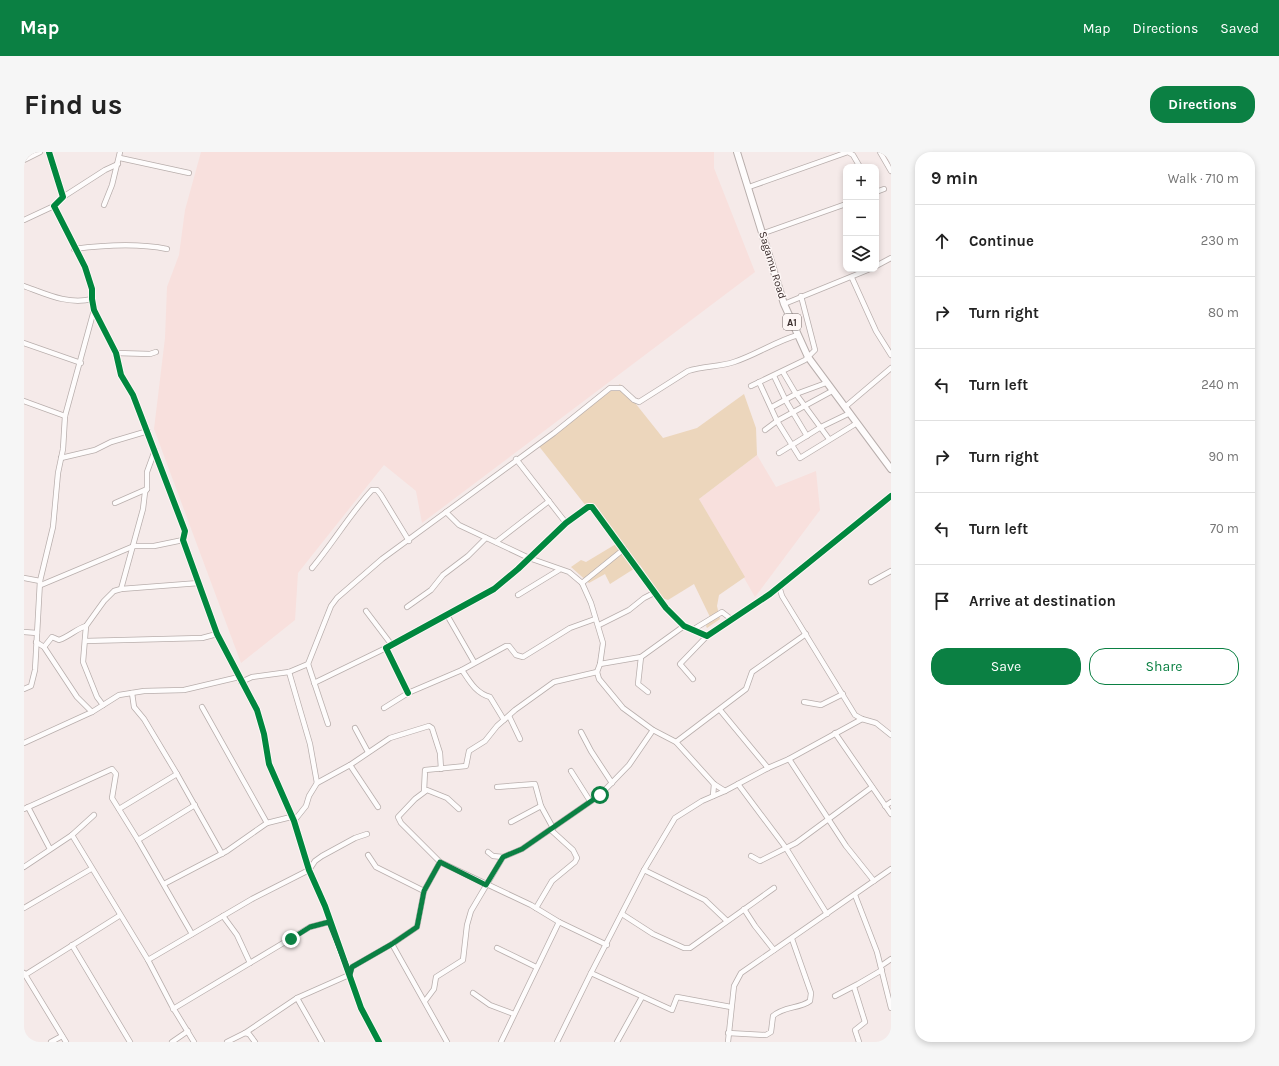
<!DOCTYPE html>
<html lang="en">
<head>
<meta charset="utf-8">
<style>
	:root { --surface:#fff; --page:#f6f6f6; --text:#222; --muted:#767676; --line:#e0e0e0; --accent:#0b8043 }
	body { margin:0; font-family:Karla,sans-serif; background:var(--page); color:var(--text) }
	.controls { position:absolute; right:12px; top:12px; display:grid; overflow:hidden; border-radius:8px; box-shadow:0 2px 6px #0003 }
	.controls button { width:36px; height:36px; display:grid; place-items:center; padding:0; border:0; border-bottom:1px solid var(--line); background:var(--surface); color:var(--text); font:20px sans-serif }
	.stop { position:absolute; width:12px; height:12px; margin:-9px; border:3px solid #0b8043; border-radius:50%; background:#fff }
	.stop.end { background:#0b8043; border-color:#fff; box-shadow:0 1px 4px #0008 }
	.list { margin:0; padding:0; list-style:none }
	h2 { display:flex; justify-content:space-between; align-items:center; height:52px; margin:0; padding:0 16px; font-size:17px }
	h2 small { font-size:13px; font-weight:400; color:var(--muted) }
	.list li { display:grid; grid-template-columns:26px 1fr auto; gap:12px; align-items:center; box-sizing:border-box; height:72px; padding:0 16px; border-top:1px solid var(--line) }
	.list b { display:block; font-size:15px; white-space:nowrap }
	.list em { font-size:13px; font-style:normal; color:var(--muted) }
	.actions { display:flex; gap:8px; padding:12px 16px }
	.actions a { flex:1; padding:9px 0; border:1px solid var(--accent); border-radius:16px; text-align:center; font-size:14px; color:var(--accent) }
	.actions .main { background:var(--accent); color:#fff }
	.icon { flex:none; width:22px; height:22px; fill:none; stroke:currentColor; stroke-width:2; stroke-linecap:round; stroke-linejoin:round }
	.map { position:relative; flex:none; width:867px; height:890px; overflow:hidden; border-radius:16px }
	header { display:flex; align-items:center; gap:24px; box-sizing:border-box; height:56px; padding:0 20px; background:var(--accent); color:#fff }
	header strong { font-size:19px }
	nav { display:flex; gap:22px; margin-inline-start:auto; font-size:14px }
	.intro { display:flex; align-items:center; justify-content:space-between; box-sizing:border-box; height:96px; padding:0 24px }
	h1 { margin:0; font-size:28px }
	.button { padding:10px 18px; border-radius:16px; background:var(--accent); color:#fff; font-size:14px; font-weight:700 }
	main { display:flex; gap:24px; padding:0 24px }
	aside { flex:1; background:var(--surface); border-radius:16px; box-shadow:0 2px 6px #0003 }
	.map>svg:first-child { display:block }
	.built { fill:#f8e0dd }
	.green { fill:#ecd6bc }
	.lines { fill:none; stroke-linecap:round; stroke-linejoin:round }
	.minor-casing { stroke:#b8aeac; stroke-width:6 }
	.highway-casing { stroke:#b8aeac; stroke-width:8 }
	.minor { stroke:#fefcfc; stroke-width:4.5 }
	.highway { stroke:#fefcfc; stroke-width:6 }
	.cycleway-casing { stroke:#fef7f6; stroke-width:8 }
	.cycleway { stroke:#00873e; stroke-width:6 }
	.route { stroke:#0b8043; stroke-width:5 }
	.labels { text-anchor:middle; stroke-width:3; stroke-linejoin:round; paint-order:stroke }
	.shield { fill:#fef7f6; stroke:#756a69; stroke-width:1 }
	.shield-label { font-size:10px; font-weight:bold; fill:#3a2d2c }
	.street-label { font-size:11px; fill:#3a2d2c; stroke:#fef7f6 }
</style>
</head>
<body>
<header>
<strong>Map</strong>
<nav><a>Map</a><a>Directions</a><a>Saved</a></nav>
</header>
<div class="intro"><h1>Find us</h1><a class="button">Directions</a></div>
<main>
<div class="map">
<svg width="867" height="890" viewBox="0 0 867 890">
	<rect width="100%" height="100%" fill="#f5eae9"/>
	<g class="built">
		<polygon points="177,0 690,0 690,16 731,120 398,371 392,339 360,313 274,421 271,468 217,511 130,277 141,186 143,135 155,103 161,58"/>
		<polygon points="733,303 752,335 792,319 796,358 731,445 675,347"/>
	</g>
	<polygon class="green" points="596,232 639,286 673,276 720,242 732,276 733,303 675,347 721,425 695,443 693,454 696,467 683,476 682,474 686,465 670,432 644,448 638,446 616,413 586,432 581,422 565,431 547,415 557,408 562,410 592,392 514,293"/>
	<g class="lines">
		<g class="minor-casing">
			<g id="minor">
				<polyline points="25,0 39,45 30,54 61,115 68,137 68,147 70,158 92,201 97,223 109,243 161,379 159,388 193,482 233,558 240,582 245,612 270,669 285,718 301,754 337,856 355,890"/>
				<polyline points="856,0 867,19"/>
				<polyline points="96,6 165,21"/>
				<polyline points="0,8 16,0"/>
				<polyline points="725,35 824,0 829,3 836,15"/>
				<polyline points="852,40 860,37"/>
				<polyline points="39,45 81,18 94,12"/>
				<polyline points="80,53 88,33 96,0"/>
				<polyline points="0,68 30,54"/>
				<polyline points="740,81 822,52"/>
				<path d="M50,97c31,-4 63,-6 93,0"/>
				<polyline points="852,114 867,106"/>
				<polyline points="828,126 852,179 867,203"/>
				<path d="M0,134c22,8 44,19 68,13"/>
				<polyline points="760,152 846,117"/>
				<polyline points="0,191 57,211"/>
				<polyline points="92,201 126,202 132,200"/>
				<polyline points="759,220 772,242 805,287"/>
				<polyline points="750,224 762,249 783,284"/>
				<polyline points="735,230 753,269 776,306 833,271"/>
				<polyline points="727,234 781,208 791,198 777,144"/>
				<polyline points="0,249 41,264"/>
				<polyline points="748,255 772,242 802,231"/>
				<polyline points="821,255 867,216"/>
				<polyline points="741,278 753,269 808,239"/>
				<polyline points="755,301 797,275 826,261"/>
				<polyline points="37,306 71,298 87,290 124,279"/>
				<polyline points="492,307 542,371"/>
				<polyline points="91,351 123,337"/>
				<polyline points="422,360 435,373 505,406 545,420 558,431 567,451 579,491 576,512 573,520 575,527 599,556 629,578 652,590 690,632 701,639"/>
				<polyline points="472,390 525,349"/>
				<path d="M288,416c21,-25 38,-54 60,-78h5l4,5 28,46"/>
				<polyline points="0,426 16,429"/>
				<polyline points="847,430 867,419"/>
				<polyline points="558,431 600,397"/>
				<polyline points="17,433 110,394 130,394 159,388"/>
				<polyline points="755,434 758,444 831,563 838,567 852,571 867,583"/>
				<polyline points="97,437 119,357 121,340 123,337 123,320 131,298"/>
				<polyline points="494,443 535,418"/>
				<polyline points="383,455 407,438 419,423 444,404 462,386"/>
				<polyline points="342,459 367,492"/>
				<polyline points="423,463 450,510"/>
				<polyline points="575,473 605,458 620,446 630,441"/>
				<polyline points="670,477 698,460 707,467"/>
				<polyline points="0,480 13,481"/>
				<polyline points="61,489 178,486 193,482"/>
				<polyline points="12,490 20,495 53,545 68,560"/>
				<path d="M20,495l8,-10 7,3c11,-4 17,-11 27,-14"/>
				<polyline points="617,505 614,532 624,540"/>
				<polyline points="284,512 304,572"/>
				<polyline points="576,512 617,505 660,474"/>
				<polyline points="438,518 482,494 485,494 492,503 499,505 546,476 571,467"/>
				<polyline points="265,520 286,592 293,631"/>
				<polyline points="669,527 656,512 683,484"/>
				<path d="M217,530l11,-5 37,-5 19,-8 23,-58 6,-8 45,-39 172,-126 56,-45h11l13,12 5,2 49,-31c15,-5 31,-4 46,-9 22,-7 42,-21 64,-27"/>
				<polyline points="290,531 362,496"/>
				<polyline points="0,537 7,534 11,518 16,429 29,375 34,321 39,297 41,264 70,158"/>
				<polyline points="108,541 110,555 120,567 153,622 198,702"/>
				<polyline points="384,541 362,496 470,437 494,417 542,371 564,355 568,355 642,456 660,474 683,484 746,442 867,344"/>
				<polyline points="780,550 797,553 819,542"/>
				<polyline points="79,553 73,545 59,510 62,474 80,449 90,439 97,437 175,431"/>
				<polyline points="178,555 243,671"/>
				<path d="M360,556l24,-15 54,-23c8,12 14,23 28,27l14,23"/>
				<polyline points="696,558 744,616"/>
				<polyline points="485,564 496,587"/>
				<polyline points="331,576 344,600"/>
				<polyline points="557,580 567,599 588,631"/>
				<polyline points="811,581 867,662"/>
				<polyline points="652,590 722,537 728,520 782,482"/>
				<polyline points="0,591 68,560 95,543 120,539 160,538 215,525"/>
				<polyline points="765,607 822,694 850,729"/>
				<polyline points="326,613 354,655"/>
				<polyline points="547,619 566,649"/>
				<polyline points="714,632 762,696 803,762"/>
				<polyline points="473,635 511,632 517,654 529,676"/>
				<polyline points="400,639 401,618 442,614 445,599 461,589 473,574 491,558 530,530 573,520"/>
				<polyline points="689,644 690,632"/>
				<polyline points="861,654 867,650"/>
				<polyline points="4,655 26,697"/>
				<polyline points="0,657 88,617 92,622 88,646 114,688 168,782"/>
				<polyline points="95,657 153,622"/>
				<polyline points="270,669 282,654 285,644 293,631 326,613 366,586 405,574 408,576 416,601 417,617"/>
				<polyline points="487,670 517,654"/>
				<polyline points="48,683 124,808 228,747 285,718 291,709 298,704 331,686 343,682"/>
				<polyline points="114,688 171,653"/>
				<polyline points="464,700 469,704 479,705"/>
				<polyline points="344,703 352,715 400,739"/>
				<polyline points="727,704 736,709 772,691 848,635"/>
				<polyline points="416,710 377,671 374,665 391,647 403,638 423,646 435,657"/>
				<polyline points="0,715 48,683 70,663"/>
				<polyline points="620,718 681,748 703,769"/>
				<polyline points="140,732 203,699 243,671 267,665"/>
				<polyline points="831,743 853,800 867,856"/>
				<polyline points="0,756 67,717"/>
				<polyline points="512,756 528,729 551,710 553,706 549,698 527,678"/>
				<polyline points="720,757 731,774 750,798"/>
				<polyline points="598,762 629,782 660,796 666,796 750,736"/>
				<polyline points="199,764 213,783 226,811"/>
				<polyline points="368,792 423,890"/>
				<polyline points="48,793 106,890"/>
				<polyline points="473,796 512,815"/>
				<polyline points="124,808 148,854 170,890"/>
				<polyline points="857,814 867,807"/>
				<polyline points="0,821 42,890"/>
				<polyline points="567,821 620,718 651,666 678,649 701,639 744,616 765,607 838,567"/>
				<polyline points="1,823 95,764"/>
				<polyline points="830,835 841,870 831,878 835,890"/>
				<polyline points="449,841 466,853 490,862"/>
				<polyline points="811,844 834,832 858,818"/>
				<polyline points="273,846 298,890"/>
				<polyline points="401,849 410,837 412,825 439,808 443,773 447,759 479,705 498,697 576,643 605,613 629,578"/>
				<polyline points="149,857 286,775 305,770"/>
				<polyline points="221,881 225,882 231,890"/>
				<path d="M704,881l38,2 5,-3 2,-16c11,-10 26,-7 37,-15l1,-8 -19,-54"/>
				<polyline points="27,890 38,884"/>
				<polyline points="148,890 164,879"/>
				<polyline points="203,890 221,881 273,846 325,823 328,815 368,792 393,775 400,739 416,710 507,753 535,770 583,793"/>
				<polyline points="477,890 535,770"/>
				<polyline points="533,890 567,821 648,858 653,845 707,855"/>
				<polyline points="593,890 618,845"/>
				<polyline points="704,890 710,834 717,821 867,717"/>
			</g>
		</g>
		<g class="highway-casing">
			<polyline id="highway" points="713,0 760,152 784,205 867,317"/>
		</g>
		<use href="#minor" class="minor"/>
		<use href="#highway" class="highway"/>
		<g class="cycleway-casing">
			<g id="cycleway">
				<polyline points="25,0 39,45 30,54 61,115 68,137 68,147 70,158 92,201 97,223 109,243 161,379 159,388 193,482 233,558 240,582 245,612 270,669 285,718 301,754 337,856 355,890"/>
				<polyline points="384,541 362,496 470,437 494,417 542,371 564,355 568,355 642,456 660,474 683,484 746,442 867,344"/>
			</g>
		</g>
		<use href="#cycleway" class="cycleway"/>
	</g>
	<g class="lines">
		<polyline class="route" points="267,787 286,775 305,770 326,823 328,815 368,792 393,775 400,739 416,710 462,733 479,705 498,697 576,643"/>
	</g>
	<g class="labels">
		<rect class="shield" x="759" y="162" width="18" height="16" rx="3"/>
		<g class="shield-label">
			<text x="768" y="174">A1</text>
		</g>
		<g class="street-label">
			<text transform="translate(749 113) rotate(73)" y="4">Sagamu Road</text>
		</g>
	</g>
</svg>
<div class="controls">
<button>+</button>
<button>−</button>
<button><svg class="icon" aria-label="layers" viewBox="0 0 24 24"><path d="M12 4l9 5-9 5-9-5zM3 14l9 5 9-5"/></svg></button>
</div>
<div class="stop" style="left:576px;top:643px"></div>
<div class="stop end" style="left:267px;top:787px"></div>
</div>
<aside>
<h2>9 min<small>Walk · 710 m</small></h2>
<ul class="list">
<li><svg class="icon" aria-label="ahead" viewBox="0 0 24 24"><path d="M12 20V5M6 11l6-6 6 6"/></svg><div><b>Continue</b></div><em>230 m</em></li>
<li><svg class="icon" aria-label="right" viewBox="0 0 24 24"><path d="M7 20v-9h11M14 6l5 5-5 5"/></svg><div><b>Turn right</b></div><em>80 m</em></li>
<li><svg class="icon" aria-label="left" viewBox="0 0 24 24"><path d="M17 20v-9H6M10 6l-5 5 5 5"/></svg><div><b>Turn left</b></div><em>240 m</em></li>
<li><svg class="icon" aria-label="right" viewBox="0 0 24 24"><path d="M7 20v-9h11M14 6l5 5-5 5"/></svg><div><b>Turn right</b></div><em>90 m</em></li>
<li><svg class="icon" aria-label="left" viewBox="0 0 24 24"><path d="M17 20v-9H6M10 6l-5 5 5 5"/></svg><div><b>Turn left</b></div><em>70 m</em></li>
<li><svg class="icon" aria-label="arrive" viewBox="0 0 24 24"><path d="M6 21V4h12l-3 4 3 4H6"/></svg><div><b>Arrive at destination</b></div></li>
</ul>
<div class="actions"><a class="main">Save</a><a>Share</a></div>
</aside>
</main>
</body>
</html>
